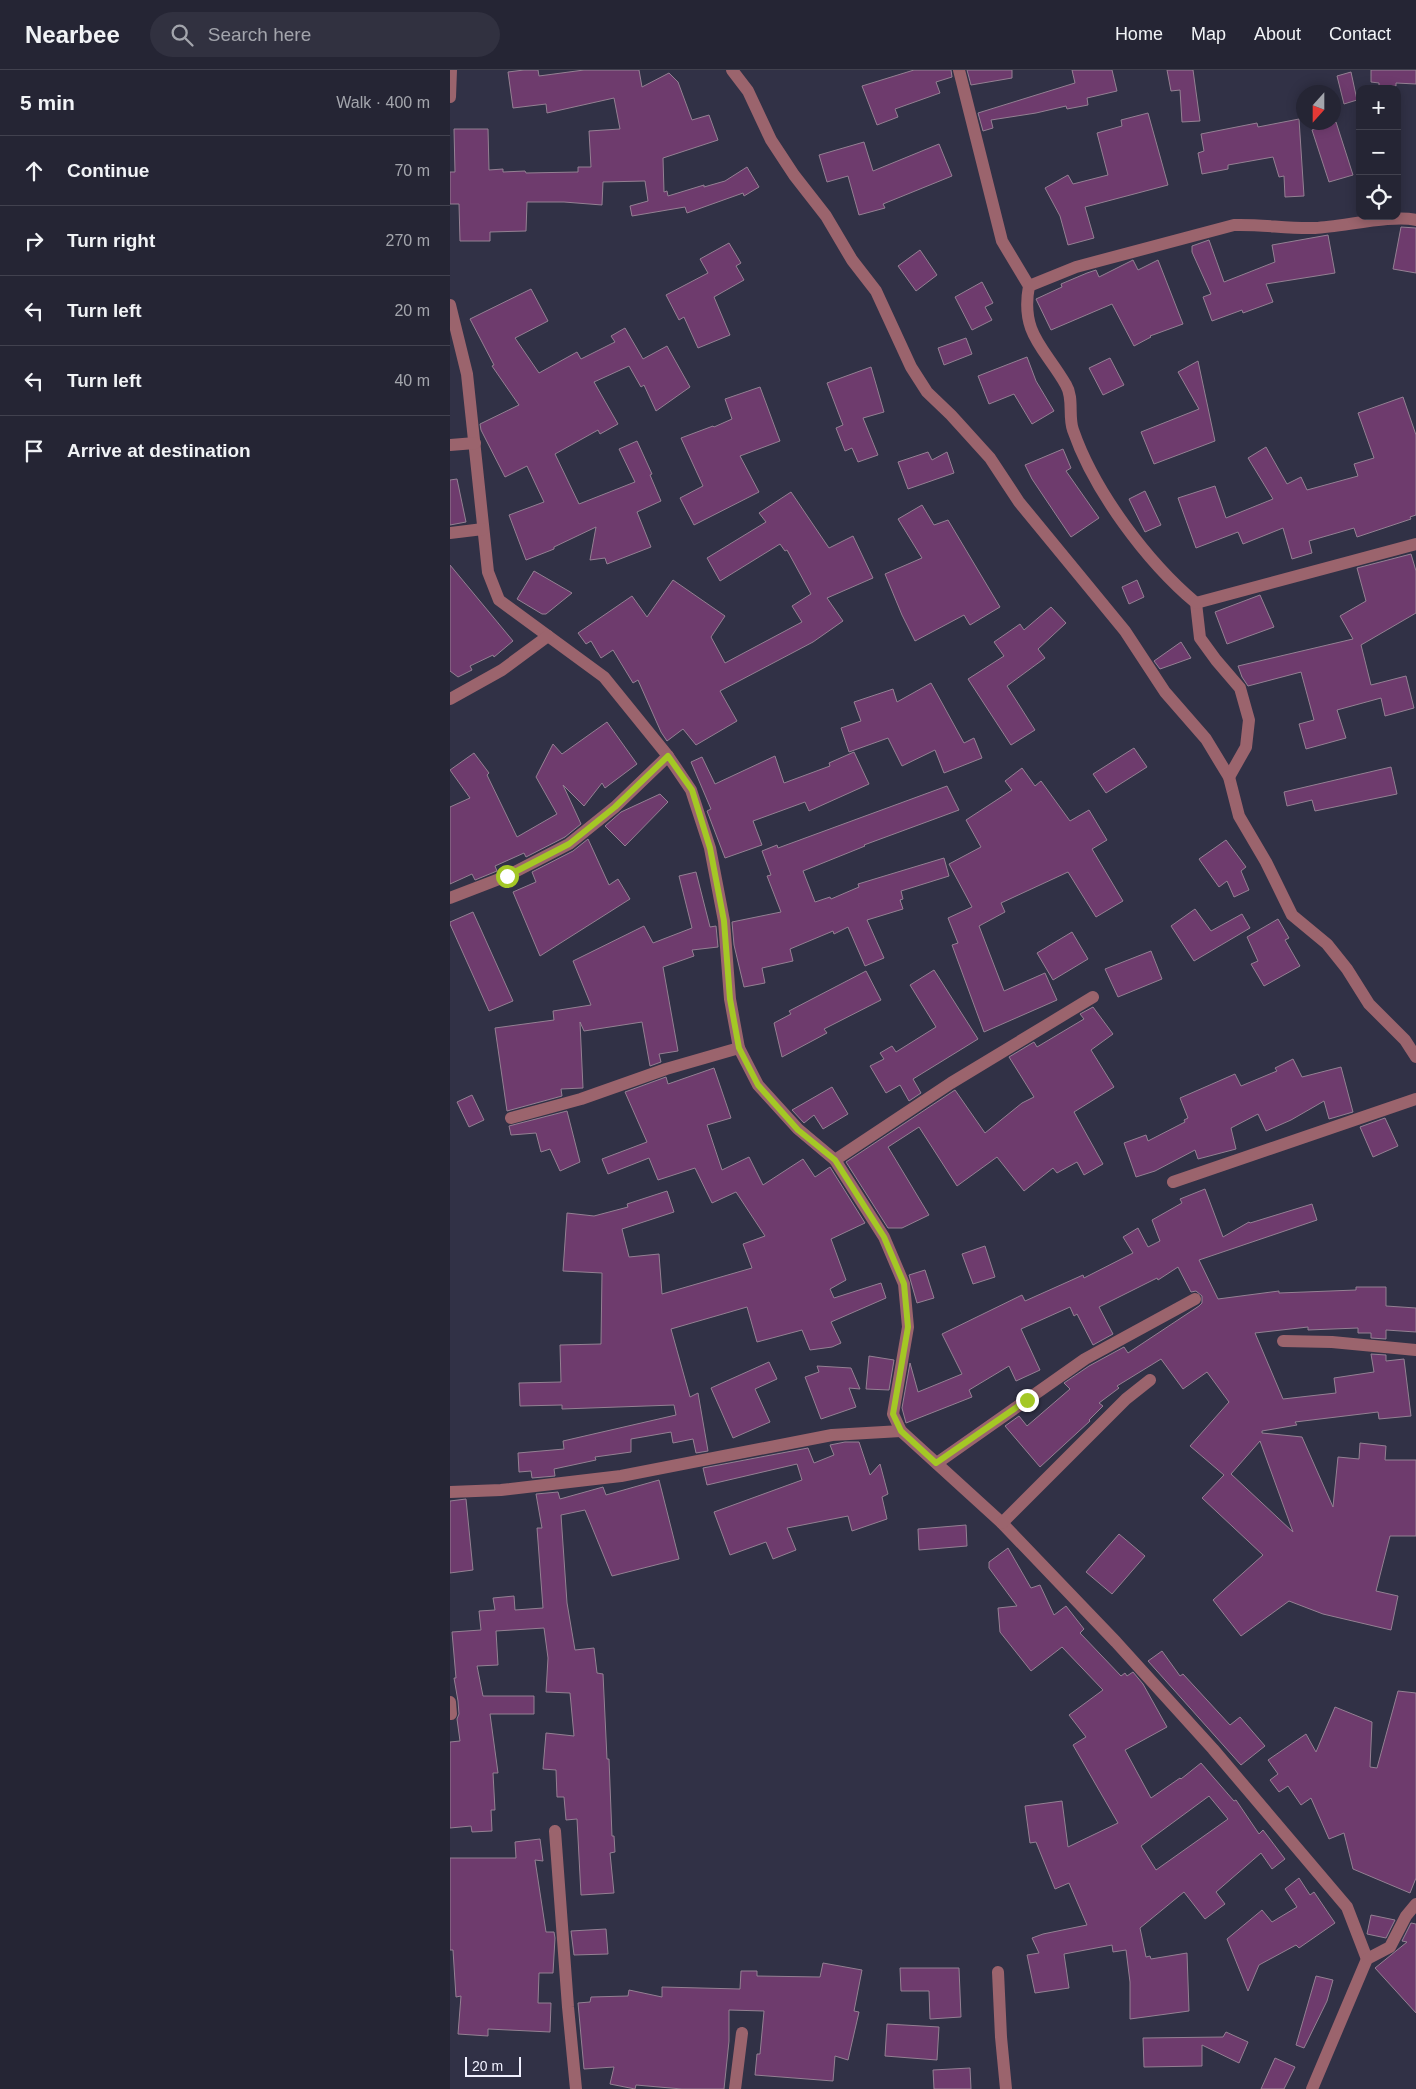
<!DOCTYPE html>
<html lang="en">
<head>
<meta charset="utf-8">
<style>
	:root { --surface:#252534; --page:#313140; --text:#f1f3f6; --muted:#a3a5ac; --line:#42424f }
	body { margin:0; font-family:Helvetica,sans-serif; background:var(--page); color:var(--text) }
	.controls { position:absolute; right:15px; top:15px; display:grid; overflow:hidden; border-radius:10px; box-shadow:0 2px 12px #0003 }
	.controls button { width:45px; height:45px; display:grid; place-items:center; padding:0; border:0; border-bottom:1px solid var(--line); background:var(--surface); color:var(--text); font:25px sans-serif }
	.compass { position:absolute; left:846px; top:15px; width:45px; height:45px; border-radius:50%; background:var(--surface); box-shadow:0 2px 12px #0003; rotate:201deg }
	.scale { position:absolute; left:15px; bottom:12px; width:56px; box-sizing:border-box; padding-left:5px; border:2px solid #f1f1ff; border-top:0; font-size:14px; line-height:18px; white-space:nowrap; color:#f1f1ff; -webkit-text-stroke:4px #313146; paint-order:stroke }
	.stop { position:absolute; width:15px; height:15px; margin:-11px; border:4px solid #a4c825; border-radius:50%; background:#fff }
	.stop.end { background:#a4c825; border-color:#fff; box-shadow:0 1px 5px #0008 }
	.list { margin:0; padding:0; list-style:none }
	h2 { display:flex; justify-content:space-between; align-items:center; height:65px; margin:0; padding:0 20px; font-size:21px }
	h2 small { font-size:16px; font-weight:400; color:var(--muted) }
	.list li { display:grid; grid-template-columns:32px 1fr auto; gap:15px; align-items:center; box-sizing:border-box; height:70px; padding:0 20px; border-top:1px solid var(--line) }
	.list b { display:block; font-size:19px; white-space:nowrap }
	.list em { font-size:16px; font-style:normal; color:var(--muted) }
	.icon { flex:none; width:28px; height:28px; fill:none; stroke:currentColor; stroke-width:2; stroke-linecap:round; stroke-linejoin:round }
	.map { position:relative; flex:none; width:966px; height:2019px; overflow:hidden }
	header { display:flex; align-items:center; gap:30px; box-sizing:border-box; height:70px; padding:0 25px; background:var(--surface); border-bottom:1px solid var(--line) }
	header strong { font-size:24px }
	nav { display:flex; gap:28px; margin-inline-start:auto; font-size:18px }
	.search { width:350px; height:45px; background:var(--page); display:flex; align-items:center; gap:12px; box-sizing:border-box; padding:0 18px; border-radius:28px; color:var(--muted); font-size:19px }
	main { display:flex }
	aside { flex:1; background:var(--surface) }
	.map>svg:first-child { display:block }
	.building { fill:#6e3b6d; stroke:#948093; fill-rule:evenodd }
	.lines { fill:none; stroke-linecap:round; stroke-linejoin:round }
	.street { stroke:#9b646d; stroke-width:12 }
	.route { stroke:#a4c825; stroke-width:6 }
</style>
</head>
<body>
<header>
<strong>Nearbee</strong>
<div class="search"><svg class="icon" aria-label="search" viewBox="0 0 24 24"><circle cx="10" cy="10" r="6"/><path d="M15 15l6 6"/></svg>Search here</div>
<nav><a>Home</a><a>Map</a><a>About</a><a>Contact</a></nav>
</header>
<main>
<aside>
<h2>5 min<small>Walk · 400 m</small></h2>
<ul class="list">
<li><svg class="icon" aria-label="ahead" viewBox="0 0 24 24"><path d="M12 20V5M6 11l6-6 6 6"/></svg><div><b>Continue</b></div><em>70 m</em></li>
<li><svg class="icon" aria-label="right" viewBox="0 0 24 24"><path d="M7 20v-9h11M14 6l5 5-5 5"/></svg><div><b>Turn right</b></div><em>270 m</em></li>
<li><svg class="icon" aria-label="left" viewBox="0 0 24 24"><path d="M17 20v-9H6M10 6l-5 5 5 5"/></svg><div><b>Turn left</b></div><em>20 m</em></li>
<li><svg class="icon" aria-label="left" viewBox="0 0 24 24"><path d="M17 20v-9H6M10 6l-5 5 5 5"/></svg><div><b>Turn left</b></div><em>40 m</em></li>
<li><svg class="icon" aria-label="arrive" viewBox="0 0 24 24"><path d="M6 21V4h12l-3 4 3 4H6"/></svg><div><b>Arrive at destination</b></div></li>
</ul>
</aside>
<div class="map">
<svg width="966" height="2019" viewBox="0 0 966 2019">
	<rect width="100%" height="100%" fill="#313146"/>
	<g class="building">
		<polygon points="74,0 88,0 89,6 134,0 189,0 192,17 219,3 228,12 242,50 259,45 268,70 213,88 214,122 217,121 218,126 254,115 254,117 275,111 297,97 309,117 294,126 293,123 237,143 235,137 182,146 180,136 198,131 195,111 153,112 152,135 114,132 77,132 76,161 40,162 40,171 10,171 9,134 0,134 0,102 5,102 4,59 38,59 39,100 53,99 53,102 75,101 76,103 128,102 128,97 141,97 139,61 170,59 164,28 97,43 96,34 63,38 58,2"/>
		<polygon points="464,0 501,0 502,7 486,12 490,23 445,39 448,47 427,55 412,16"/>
		<polygon points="517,0 562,0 562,8 521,15"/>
		<polygon points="622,0 662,0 667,21 637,28 638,35 617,39 616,36 586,43 541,50 543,58 533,61 528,43 625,13"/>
		<polygon points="717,0 743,0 750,51 732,52 730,20 721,21"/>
		<polygon points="921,0 966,0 966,14 946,13 946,16 929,17 929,13 921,12"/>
		<polygon points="901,2 907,30 894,34 887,6"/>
		<polygon points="698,43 718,115 635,137 644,168 618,175 610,146 595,118 618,105 623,114 658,105 647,63 672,56 671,50"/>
		<polygon points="849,49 854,126 835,127 834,106 829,107 823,87 778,95 778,99 752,104 748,83 754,81 751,64 807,53 808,57"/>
		<polygon points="886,52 903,105 879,112 862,60"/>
		<polygon points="414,72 423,101 489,74 502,106 433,134 435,138 409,145 398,106 377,112 369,85"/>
		<polygon points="951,157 966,158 966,203 943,199"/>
		<polygon points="878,165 885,203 816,214 823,232 793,243 792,240 762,251 753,227 761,224 742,182 742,176 759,170 774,212 825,192 822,175"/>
		<polygon points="279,173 291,193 286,196 294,210 264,227 280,265 248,278 234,247 229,250 216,225 258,203 250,189"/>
		<polygon points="470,180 487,205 466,221 448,196"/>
		<polygon points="683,190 688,200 708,190 733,254 700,266 701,267 684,276 662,234 601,260 586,229 612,217 611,214 637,203 646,200 649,207"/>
		<polygon points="532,212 543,233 535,237 542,250 522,260 505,227"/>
		<polygon points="81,219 98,251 65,268 89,303 127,282 131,289 165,272 161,266 175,258 193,289 217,276 240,317 206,341 194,315 191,317 179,296 144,312 168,354 150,364 148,360 105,384 129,434 185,412 169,379 187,371 202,404 200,405 211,431 187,442 201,477 157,494 155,488 140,490 146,457 104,477 104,479 76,490 59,445 94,432 77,396 55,407 31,360 30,354 69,335 42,296 44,295 20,249"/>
		<polygon points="516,268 522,284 494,295 488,278"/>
		<polygon points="577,287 586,311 604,341 582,354 564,324 539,334 528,306"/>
		<polygon points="660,288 674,315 653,325 639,298"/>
		<polygon points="748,291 765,371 704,394 691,362 749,339 728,302"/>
		<polygon points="421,297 434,342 413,348 428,385 408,392 402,378 395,381 386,358 393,355 377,313"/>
		<polygon points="310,317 330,371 290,386 309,422 244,455 230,428 253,416 231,368 263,356 264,357 282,349 275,329"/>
		<polygon points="953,327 966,365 966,445 960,447 961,449 907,467 904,458 859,471 862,483 842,489 833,458 793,474 788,462 746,478 728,428 765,416 776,448 823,429 798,388 816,377 837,414 851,407 857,420 908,406 904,394 924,388 908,343"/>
		<polygon points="613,379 621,398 616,401 649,448 621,467 582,409 575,395"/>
		<polygon points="478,382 482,390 497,382 504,403 458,419 448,392"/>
		<polygon points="7,409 16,452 0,455 0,410"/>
		<polygon points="695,421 711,455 695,462 679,429"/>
		<polygon points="341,422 379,478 403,466 423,508 377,528 393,551 363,572 270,621 287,651 246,675 233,659 217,671 211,662 188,610 183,613 163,580 151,588 141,571 136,574 128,563 182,526 197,547 223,510 275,546 261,567 275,593 352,552 342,536 361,524 337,480 335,481 330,474 270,511 257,488 316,452 309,443"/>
		<polygon points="472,435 484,455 498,450 550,537 520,555 514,545 465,571 452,545 435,504 472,488 448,449"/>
		<polygon points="961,484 966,501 966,543 911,575 921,615 956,606 964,638 935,646 931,628 887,640 896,668 856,679 849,654 864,650 851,602 798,616 792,607 788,596 903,569 890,546 916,531 907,498"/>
		<polygon points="0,495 63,571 44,587 43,585 20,596 22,600 8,607 0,601"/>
		<polygon points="84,501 122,523 96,544 92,544 67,529"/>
		<polygon points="687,510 694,527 679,534 672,517"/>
		<polygon points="810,525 824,557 777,574 765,542"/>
		<polygon points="601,537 616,553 588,579 595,588 557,616 585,660 561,675 518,609 554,586 544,572 570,554 574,560"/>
		<polygon points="731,572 741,588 710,599 704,591"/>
		<polygon points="481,613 514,673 524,668 532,688 494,703 485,680 452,696 438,668 399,682 391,658 411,651 404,632 443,619 447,632"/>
		<polygon points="157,652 187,694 155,718 152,713 134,736 113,715 131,754 115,767 76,787 74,783 45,796 47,801 25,810 22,804 0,814 0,737 20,728 0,700 24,683 39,703 37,705 67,767 107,744 86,707 103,674 112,684"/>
		<polygon points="684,678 697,697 656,723 643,704"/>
		<polygon points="404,682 419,714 359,741 355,732 303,751 312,775 275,788 257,741 261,739 241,692 252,687 265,714 325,686 334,713 380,696 379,693"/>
		<polygon points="941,697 947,724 865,741 862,730 837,736 834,722"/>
		<polygon points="572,698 585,716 591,711 620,751 639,740 657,770 642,779 673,831 646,847 618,802 551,833 555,842 529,856 554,921 595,903 607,930 534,962 502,875 508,873 498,848 522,837 499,794 531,777 516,750 562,720 555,711"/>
		<polygon points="497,716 509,740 414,775 415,776 353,801 365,832 380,827 381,829 409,817 408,814 494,788 499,806 451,821 453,829 450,830 453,839 417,850 434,888 415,896 398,857 384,864 383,861 340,879 343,891 312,898 315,913 294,917 284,875 282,852 331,842 317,806 321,805 312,781 327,775 328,778"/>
		<polygon points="210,724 218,732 175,776 155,756 171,742"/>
		<polygon points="138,769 159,815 168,809 180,829 90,886 63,822 86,812 82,802 123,781"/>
		<polygon points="776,770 796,797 791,801 799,820 784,827 777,811 769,817 749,789"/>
		<polygon points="246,802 260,857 266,856 268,877 242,880 244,886 213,897 228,981 209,984 211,992 200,996 192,952 134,961 130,952 133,1018 111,1019 112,1026 57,1041 45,958 104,950 103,941 141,935 123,891 194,856 203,873 242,858 229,806"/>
		<polygon points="745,839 761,861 792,844 800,858 744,891 721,856"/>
		<polygon points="23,842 63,931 39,941 0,854 0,852"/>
		<polygon points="828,849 839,868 835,870 850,896 814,916 801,894 808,891 797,867"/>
		<polygon points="622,862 638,889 603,910 587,883"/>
		<polygon points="701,881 712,909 668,927 655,899"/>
		<polygon points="484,900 528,969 463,1009 471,1023 459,1031 450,1015 436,1023 420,996 434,989 430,983 442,976 446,982 486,957 460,915"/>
		<polygon points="416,901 431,930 374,959 377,963 332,987 324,953 341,944 339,941"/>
		<polygon points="643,937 663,964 641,980 664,1017 624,1042 653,1094 634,1105 627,1092 607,1103 603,1098 574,1121 547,1087 507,1116 469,1057 438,1077 479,1145 452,1158 438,1158 396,1092 505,1020 535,1063 572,1033 584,1027 559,987 584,972 587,977 634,949 630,944"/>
		<polygon points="843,989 852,1007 891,997 903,1042 879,1049 874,1031 841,1050 816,1061 808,1044 781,1058 786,1079 748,1089 745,1080 705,1101 686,1107 674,1073 696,1065 698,1071 735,1052 734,1050 738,1048 730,1028 785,1004 791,1016 827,1001 825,998"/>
		<polygon points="264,998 281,1048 257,1055 272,1100 299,1087 313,1115 353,1089 365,1107 380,1097 415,1153 381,1169 396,1210 380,1219 384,1228 431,1213 436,1228 381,1252 391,1273 382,1277 360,1280 352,1260 307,1272 297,1237 221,1259 240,1327 248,1323 258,1381 246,1383 243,1369 223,1373 221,1362 181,1369 181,1382 145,1387 146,1390 104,1399 105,1406 82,1408 81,1401 69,1402 68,1383 114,1379 113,1371 226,1345 224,1335 112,1339 112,1335 70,1336 69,1313 111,1312 110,1275 151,1274 152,1203 113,1201 117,1143 144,1146 178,1137 177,1134 217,1121 224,1142 172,1159 179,1187 209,1184 212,1224 302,1198 293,1174 315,1166 286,1122 262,1133 245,1098 208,1110 199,1088 158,1104 152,1089 197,1072 175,1022 216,1007 218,1014"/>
		<polygon points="382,1017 398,1044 373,1059 364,1045 354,1053 342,1040"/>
		<polygon points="22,1025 34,1050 19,1057 7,1032"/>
		<polygon points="117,1041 130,1092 110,1101 100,1079 91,1082 86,1063 61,1065 59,1056"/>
		<polygon points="935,1048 948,1076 923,1087 910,1057"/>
		<path d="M755,1119l18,48 26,-15 1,1 62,-19 5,16 -118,40 19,39 61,-8v2l77,-3v-3h30v19l30,2v24l-30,-2v9l-15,-1v-5h-13v-5l-50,2v-3l-53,6 28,66 53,-6 -2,-15 40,-6 -3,-18 15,1v6l18,-2 7,57 -32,3 -1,-7 -83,10 2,3 -35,6v2l40,4 31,70 5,-50 21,2 1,-16 26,3 -1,14h31v76h-26l-14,55 22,5 -7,34 -68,-16 -34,-13 -48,35 -28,-36 50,-45 -61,-57 22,-23 -34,-29 39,-44 -22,-30 -24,17 -22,-30 -44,27 2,2 -20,15 4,3 -14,14 1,1 -50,46 -35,-41 14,-10 8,10 43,-37 -6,-6 25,-17 35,-19 4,6 71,-47 3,-3v-7l-6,-5 -5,1 -13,-25 -20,13 -1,-2 -58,29 14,27 -20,11 -16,-31 -3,2 -4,-9 -49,22 19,41 -24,11 -7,-15 -40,24 3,7 -66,26 -4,-15 8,-45 8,29 44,-18 -20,-40 80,-39 3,6 58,-26 1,3 49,-25 -10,-16 15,-9 10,19 12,-6 -8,-21 30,-17 -2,-4zM810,1371l33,91 -62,-58z"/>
		<polygon points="535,1176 545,1207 523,1214 512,1184"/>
		<polygon points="475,1200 484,1228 467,1233 459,1205"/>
		<polygon points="419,1286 444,1290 439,1320 416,1319"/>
		<polygon points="319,1292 327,1309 305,1319 320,1352 283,1368 261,1318"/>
		<polygon points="367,1296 401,1298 410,1319 399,1318 406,1337 371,1349 355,1307 369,1302"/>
		<polygon points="395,1372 409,1372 420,1405 430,1394 438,1424 432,1427 437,1449 402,1461 398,1446 337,1458 346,1480 323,1489 316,1472 280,1485 264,1442 352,1410 347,1394 257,1415 253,1398 358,1378 364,1393 384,1385 380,1375"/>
		<polygon points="209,1410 229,1489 162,1506 135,1440 111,1445 117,1533 125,1580 144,1578 147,1603 153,1604 157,1689 159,1689 162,1766 164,1766 165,1782 160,1783 164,1823 131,1825 127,1749 116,1750 114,1727 107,1727 106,1700 93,1699 96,1663 124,1666 120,1623 96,1622 98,1588 94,1558 46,1561 48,1595 27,1596 33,1626 84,1626 84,1644 40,1644 48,1703 43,1703 45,1740 41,1740 42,1761 22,1762 21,1756 0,1758 0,1672 10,1671 7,1649 9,1644 8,1631 4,1608 6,1608 2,1562 31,1560 29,1541 45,1540 43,1528 64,1526 65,1540 93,1538 87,1458 92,1458 86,1424 108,1422 110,1429 153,1417 156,1425"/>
		<polygon points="16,1429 23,1500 0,1503 0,1431"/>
		<polygon points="516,1455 517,1476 469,1480 468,1459"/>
		<polygon points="669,1464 695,1486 662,1524 636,1502"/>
		<path d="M558,1478l23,40 9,-3 14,30 12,-9 18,23 -4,4 41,43 4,-3 2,3 6,-4 10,12 24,43 -42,23 26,48 29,-20 1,1 20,-16 33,38 2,-1 23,34 4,-4 22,29 -13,10 -11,-16 -45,39 9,12 -20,15 -21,-27 -44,36 6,29 4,-1 1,3 36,-6 2,58 -59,8v-37l-4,-32 -13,2 -1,-7 -48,9 5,34 -34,5 -8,-38 12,-2 -7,-15 11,-4 44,-9 -18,-42 -14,6 -19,-47 -6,1 -5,-37 37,-5 6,46 50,-24 -45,-78 13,-8 -17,-22 34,-25 -41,-43 -31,24 -31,-39 -2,-24 19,-2 -28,-38v-6zM759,1726l19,23 -72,51 -15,-24z"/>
		<polygon points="712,1581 730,1606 733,1604 780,1655 790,1647 815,1676 791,1695 698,1591"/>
		<polygon points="948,1621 966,1623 966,1808 960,1823 903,1799 894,1763 879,1769 861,1728 851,1735 838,1716 829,1722 820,1710 828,1704 818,1690 856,1664 866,1682 885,1637 922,1652 920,1697 927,1698"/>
		<polygon points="90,1769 93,1791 85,1790 96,1862 104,1862 105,1868 103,1903 89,1903 88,1933 101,1933 100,1962 38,1959 38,1966 8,1964 11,1926 6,1927 3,1880 0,1880 0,1788 66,1788 65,1772"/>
		<polygon points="849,1808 860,1825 864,1822 885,1853 849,1878 846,1875 809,1895 798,1921 777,1869 812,1840 822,1852 847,1837 835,1819"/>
		<polygon points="921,1845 945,1850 936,1868 917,1864"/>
		<polygon points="961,1853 966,1854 966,1943 925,1898 957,1872 952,1871"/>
		<polygon points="156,1859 158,1884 124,1885 121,1861"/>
		<polygon points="373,1893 412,1900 404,1941 409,1942 398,1990 385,1986 383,2011 305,2005 307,1984 310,1984 314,1941 279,1940 279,1971 274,2019 232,2019 186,2015 185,2019 160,2014 164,1997 134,1999 128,1933 140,1932 141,1927 178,1926 179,1920 212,1927 212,1917 290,1919 291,1901 307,1901 307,1906 370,1907"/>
		<polygon points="450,1898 509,1898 511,1947 480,1949 479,1921 451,1921"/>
		<polygon points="866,1906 883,1910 877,1931 854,1978 846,1975"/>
		<polygon points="437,1954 489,1957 487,1990 435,1986"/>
		<polygon points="776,1962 798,1972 789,1993 752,1975 752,1996 694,1997 693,1968 773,1967"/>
		<polygon points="825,1988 845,1997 834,2019 811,2019"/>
		<polygon points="520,1998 521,2019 484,2019 483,2000"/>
	</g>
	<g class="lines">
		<g class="street">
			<polyline points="282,0 298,21 321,70 344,105 376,146 402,190 426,221 461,297 477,322 501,345 540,388 569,432 675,561 715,622 756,669 779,707 789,746 816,792 842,845 877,874 897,899 919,934 955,970 966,987"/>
			<path d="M509,0l43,171 27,45c-9,48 16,62 37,99 8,13 2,31 7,45 21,61 74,132 123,173l4,35 16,22 24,28 9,32 -3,27 -17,30"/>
			<polyline points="0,27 1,0"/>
			<path d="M579,216l47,-19 158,-42c27,-1 54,4 81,3 27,-1 78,-14 101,-8"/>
			<polyline points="0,235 17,304 38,502 49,530 154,607 218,686 241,720 260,778 274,851 280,929 289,978 308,1015 348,1059 385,1090 434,1167 454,1214 458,1257 443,1344 451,1361 552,1453 666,1572 763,1679 897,1837 917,1889"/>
			<polyline points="0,375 25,373"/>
			<polyline points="0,463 33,459"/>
			<polyline points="746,533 966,474"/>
			<polyline points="0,629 52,600 98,566"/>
			<polyline points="0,828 57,806 119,774 165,737 218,686"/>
			<polyline points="61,1048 131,1029 216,999 289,978"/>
			<polyline points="385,1090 501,1013 643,927"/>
			<polyline points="723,1112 966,1029"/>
			<polyline points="833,1271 882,1272 966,1280"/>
			<polyline points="487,1393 635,1289 745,1229"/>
			<polyline points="0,1422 51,1420 171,1406 382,1365 451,1361"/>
			<polyline points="552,1453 676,1329 700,1310"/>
			<polyline points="0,1632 1,1644"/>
			<polyline points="105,1761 118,1937 126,2019"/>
			<polyline points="548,1902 551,1967 556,2019"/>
			<polyline points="285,2019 292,1963"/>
			<polyline points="862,2019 917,1889 940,1877 956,1846 966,1834"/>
		</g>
	</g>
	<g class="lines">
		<polyline class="route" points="57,806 119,774 165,737 218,686 242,720 260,778 274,851 280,929 289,978 308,1015 348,1060 385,1090 434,1167 454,1214 458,1257 443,1344 451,1361 486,1393 577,1330"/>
	</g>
</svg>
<div class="controls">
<button>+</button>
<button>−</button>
<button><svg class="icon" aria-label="locate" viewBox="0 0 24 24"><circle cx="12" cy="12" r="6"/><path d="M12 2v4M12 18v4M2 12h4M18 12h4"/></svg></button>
</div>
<svg class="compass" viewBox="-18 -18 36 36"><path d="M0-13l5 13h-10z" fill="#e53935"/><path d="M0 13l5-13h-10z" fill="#a3a5ac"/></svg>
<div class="scale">20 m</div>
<div class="stop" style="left:57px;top:806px"></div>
<div class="stop end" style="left:577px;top:1330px"></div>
</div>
</main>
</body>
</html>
